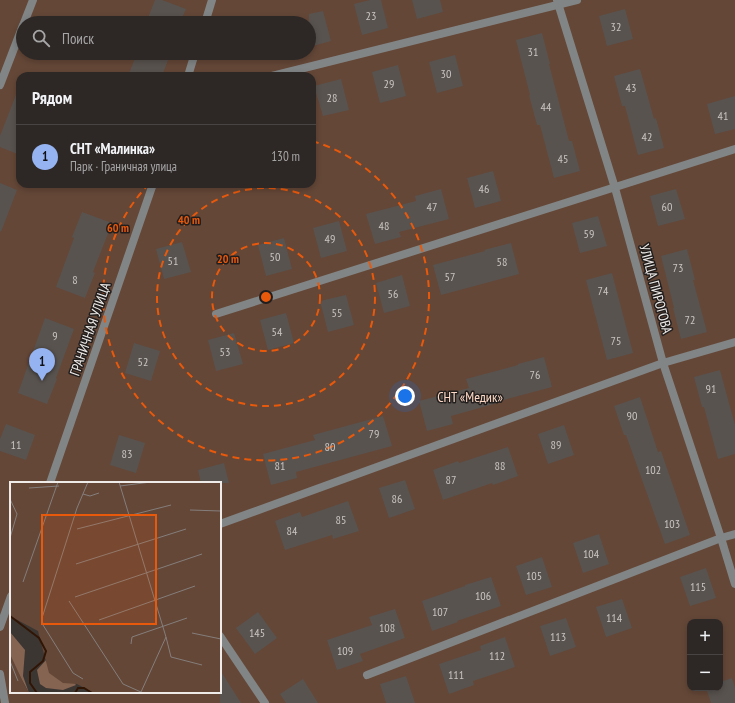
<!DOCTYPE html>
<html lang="ru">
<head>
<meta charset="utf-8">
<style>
	:root { --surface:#2d2826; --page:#35302e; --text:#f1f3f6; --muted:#a7a6a7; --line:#484443; --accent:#95b2f1 }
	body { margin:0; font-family:"PT Sans Narrow",sans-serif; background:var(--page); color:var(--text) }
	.controls { position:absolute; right:12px; bottom:12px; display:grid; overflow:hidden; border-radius:8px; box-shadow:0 2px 6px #0003 }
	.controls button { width:36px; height:36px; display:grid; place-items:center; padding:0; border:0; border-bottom:1px solid var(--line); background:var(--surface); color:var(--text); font:20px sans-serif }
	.you { position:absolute; left:405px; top:396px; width:14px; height:14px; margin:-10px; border:3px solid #fff; border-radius:50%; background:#1a73e8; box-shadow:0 0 0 6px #1a73e833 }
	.badge { display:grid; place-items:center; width:26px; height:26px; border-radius:50%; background:var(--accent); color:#111; font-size:13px; font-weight:700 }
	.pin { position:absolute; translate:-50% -33px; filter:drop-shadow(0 1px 2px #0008) }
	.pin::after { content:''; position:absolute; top:21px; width:14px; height:12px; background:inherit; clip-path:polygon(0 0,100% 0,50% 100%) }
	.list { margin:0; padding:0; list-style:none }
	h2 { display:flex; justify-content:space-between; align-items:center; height:52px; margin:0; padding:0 16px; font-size:17px }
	h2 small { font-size:13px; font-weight:400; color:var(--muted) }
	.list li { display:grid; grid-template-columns:26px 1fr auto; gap:12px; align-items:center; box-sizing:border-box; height:64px; padding:0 16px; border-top:1px solid var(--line) }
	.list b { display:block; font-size:15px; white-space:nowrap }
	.list p { margin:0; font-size:13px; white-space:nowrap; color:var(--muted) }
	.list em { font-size:13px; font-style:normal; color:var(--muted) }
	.icon { flex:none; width:22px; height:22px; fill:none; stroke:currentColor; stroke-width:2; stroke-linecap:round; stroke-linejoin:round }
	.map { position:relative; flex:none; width:735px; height:703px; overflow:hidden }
	.search { position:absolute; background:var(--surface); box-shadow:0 2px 6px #0003; left:16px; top:16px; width:300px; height:44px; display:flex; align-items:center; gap:10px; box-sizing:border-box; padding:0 14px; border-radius:22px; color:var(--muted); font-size:15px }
	.panel { position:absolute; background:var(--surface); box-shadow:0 2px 6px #0003; left:16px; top:72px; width:300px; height:116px; border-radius:12px }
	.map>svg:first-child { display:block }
	.green { fill:#644737; fill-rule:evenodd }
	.building { fill:#59534f }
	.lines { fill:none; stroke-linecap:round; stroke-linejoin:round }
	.street { stroke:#828586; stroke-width:8 }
	.ring { fill:none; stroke:#e8590c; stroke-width:2; stroke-dasharray:7 5 }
	.labels { text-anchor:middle; stroke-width:3; stroke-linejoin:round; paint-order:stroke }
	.number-label { font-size:12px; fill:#cac5c2 }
	.street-label { font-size:14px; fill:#efebe9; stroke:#211e1d }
	.park-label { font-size:14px; fill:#ffdac6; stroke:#211e1d }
	.inset-river { fill:none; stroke:#301505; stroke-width:2 }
	.inset-road { fill:none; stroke:#847e7c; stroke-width:1 }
	.view { fill:#e8590c; fill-opacity:0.15; stroke:#e8590c; stroke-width:2 }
	.inset-edge { fill:none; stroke:#efebe9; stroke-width:2 }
	.centre { fill:#e8590c; stroke:#211e1d; stroke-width:2 }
	.ring-label { font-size:12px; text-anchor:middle; font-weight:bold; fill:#e8590c; stroke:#211e1d; stroke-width:3; stroke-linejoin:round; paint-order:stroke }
</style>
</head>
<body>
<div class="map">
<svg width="735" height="703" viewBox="0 0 735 703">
	<rect width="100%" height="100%" fill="#3c3633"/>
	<path class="green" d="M0,0h735v703h-735zM23,23h286v30h-286zM20,76h292v108h-292zM11,483h209v209h-209zM690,622h30v66h-30z"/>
	<g class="building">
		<polygon points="155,0 162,0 186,9 180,23 146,23"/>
		<polygon points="370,0 381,0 388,28 362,35 354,4"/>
		<polygon points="412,0 440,0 443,12 417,19"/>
		<polygon points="625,9 633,39 607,46 599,16"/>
		<polygon points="323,11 331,41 309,47 309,14"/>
		<polygon points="542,33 550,64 549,64 569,141 572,141 580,171 554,178 540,125 537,125 529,95 530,95 516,40"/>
		<polygon points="137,53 150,53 168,60 162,76 128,76"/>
		<polygon points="455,55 463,86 437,93 429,62"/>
		<polygon points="398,65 406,96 380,103 372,72"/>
		<polygon points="640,69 654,119 656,118 664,148 638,155 625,106 622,106 614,76"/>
		<polygon points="341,79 349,110 323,116 314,86"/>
		<polygon points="19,87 20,87 20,155 0,147 0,136"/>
		<polygon points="735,96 735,129 715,134 707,104"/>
		<polygon points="493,171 501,201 475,208 467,178"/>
		<polygon points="0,183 17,190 1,232 0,231"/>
		<polygon points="441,189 449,219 399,232 401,237 375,244 366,214 416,201 415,196"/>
		<polygon points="676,189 685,219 658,226 650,196"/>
		<polygon points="82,212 112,223 93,272 95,273 85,298 56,287 74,238 72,237"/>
		<polygon points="598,216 607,246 580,253 572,223"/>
		<polygon points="339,221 347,251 321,258 313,228"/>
		<polygon points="284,238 292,269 266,276 258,245"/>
		<polygon points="182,242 191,272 164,279 156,249"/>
		<polygon points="511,243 519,274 441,295 433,265 485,251 484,250"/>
		<polygon points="687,249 695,280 693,280 707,332 681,339 673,308 674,308 661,256"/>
		<polygon points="612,273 633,353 607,360 586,280"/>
		<polygon points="402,275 410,306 384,313 376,283"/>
		<polygon points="346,295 354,325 328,332 320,301"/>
		<polygon points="286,313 294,343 268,350 260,320"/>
		<polygon points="45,318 74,329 56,378 57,379 47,404 18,393"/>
		<polygon points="234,333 243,364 216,371 208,340"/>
		<polygon points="134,343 160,351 151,381 125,373"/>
		<polygon points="544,357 552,387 500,401 501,402 451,416 453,424 427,431 419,401 469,388 466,379 518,365 518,364"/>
		<polygon points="720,370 735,425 735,454 718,459 704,407 702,407 694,377"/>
		<polygon points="640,397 658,452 661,451 690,535 665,544 626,435 624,435 614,406"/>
		<polygon points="383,416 392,446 296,472 297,478 271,485 263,454 315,440 313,435"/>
		<polygon points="6,424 35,435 26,460 0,451 0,439"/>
		<polygon points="564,425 574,455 548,464 538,434"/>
		<polygon points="119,435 145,443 136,473 110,465"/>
		<polygon points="508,447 518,476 493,485 492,483 443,500 433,470 458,461 459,463"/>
		<polygon points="224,463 229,483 201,483 198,470"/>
		<polygon points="405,480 415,509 389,518 379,488"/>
		<polygon points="348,501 359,531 333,539 332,535 285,550 275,521 300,512 302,517"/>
		<polygon points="599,534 609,564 583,573 573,543"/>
		<polygon points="542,557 552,587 526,595 516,566"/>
		<polygon points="706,568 716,598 690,606 680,577"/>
		<polygon points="491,577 501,606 457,621 458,622 432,631 422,601 465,586 465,585"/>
		<polygon points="622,599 632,628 606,637 596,607"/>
		<polygon points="395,609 405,638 360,654 363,661 337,670 327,640 372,625 369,617"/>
		<polygon points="258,612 277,638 255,654 236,628"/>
		<polygon points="566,618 576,647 550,656 540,626"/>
		<polygon points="505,637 515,667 473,681 474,685 449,694 439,664 481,650 480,646"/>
		<polygon points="220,670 241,703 220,703"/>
		<polygon points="406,676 415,703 386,703 380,684"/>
		<polygon points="732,678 735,688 735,703 711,703 706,688 720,688 720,682"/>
		<polygon points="303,679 318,703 286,703 280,694"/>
	</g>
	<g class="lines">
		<g class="street">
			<polyline points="557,0 615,188 663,363 721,538 735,584"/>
			<polyline points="24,23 33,0"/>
			<polyline points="205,23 212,0"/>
			<polyline points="188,76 195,53"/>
			<polyline points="272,76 577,0"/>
			<polyline points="0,85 23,25"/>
			<polyline points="216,314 735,149"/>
			<polyline points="50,483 153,184"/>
			<polyline points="220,524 663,363 735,342"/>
			<polyline points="0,627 11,596"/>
			<polyline points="220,636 265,703"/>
			<polyline points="0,674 5,703"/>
			<polyline points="367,675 721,538 735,534"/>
		</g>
	</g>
	<g class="ring">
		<circle cx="266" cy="297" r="54"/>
		<circle cx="266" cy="297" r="109"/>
		<path d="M312 141A163 163 0 1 1 148 185"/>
	</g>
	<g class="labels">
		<g class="number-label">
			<text x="371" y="20">23</text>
			<text x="616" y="31">32</text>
			<text x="533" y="56">31</text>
			<text x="446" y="78">30</text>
			<text x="389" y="88">29</text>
			<text x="631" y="92">43</text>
			<text x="332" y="102">28</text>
			<text x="546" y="111">44</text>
			<text x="723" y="120">41</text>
			<text x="647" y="141">42</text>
			<text x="563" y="163">45</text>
			<text x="484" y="193">46</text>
			<text x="432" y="211">47</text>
			<text x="667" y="211">60</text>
			<text x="384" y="230">48</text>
			<text x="589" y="238">59</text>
			<text x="330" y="243">49</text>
			<text x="275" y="261">50</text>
			<text x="173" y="265">51</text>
			<text x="502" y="266">58</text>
			<text x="678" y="272">73</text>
			<text x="450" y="281">57</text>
			<text x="75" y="284">8</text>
			<text x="603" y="295">74</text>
			<text x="393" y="298">56</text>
			<text x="337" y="317">55</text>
			<text x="690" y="324">72</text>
			<text x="277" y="336">54</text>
			<text x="55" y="340">9</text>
			<text x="616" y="345">75</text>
			<text x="225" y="356">53</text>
			<text x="143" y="366">52</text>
			<text x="535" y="379">76</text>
			<text x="711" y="393">91</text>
			<text x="632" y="420">90</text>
			<text x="374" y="438">79</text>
			<text x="16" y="449">11</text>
			<text x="556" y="449">89</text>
			<text x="330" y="451">80</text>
			<text x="127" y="458">83</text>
			<text x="280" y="470">81</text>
			<text x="500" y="470">88</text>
			<text x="653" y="474">102</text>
			<text x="451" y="484">87</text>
			<text x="397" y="503">86</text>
			<text x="341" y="524">85</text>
			<text x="672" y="528">103</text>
			<text x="292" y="535">84</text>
			<text x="591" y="558">104</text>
			<text x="534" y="580">105</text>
			<text x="698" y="591">115</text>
			<text x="483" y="600">106</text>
			<text x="440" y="616">107</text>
			<text x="614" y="622">114</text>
			<text x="387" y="632">108</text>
			<text x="257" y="637">145</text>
			<text x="558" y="641">113</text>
			<text x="345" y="655">109</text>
			<text x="497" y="660">112</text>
			<text x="456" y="679">111</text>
		</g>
		<g class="street-label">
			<text transform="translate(656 289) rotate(75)" y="5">УЛИЦА ПИРОГОВА</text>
			<text transform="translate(90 329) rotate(-71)" y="5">ГРАНИЧНАЯ УЛИЦА</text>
		</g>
		<g class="park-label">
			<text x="470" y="402">СНТ «Медик»</text>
		</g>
	</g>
	<g transform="translate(10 482)">
		<rect width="211" height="211" fill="#3c3633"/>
		<path d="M0,150l15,18 -2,26 6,17 -19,-35zM37,177l23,19 6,7 -13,5 -17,-2 -6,-4 -3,-14z" fill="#866452"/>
		<path d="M0,0h211v211h-127l-17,-9 -14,-1 -14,-10 -11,-42 -28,-15zM0,172l14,30 5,9h-19z" fill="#644737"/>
		<path class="inset-river" d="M0,134l29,22 7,13 -3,10 -13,11v11l7,10M65,211l3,-5h6l8,5"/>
		<path class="inset-road" d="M110,4l31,-4M19,6l30,-2M73,12l7,2 9,-3M0,17l7,15 -7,24M180,28l31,1M67,47l94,-24M66,82l110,-35M13,100l35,-100M65,115l127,-43M59,119l54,83 18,8 25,-55 -47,-155M89,138l96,-34M182,151l29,6M156,155l5,20 31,8M121,162l1,-7 55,-19M0,179l8,20M73,197l-10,-6 -30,-48 -1,-7 35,-110 11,-26"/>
		<path class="view" d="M32,33h114v109h-114z"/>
		<rect width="211" height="211" class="inset-edge"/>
	</g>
	<circle cx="266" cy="297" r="6" class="centre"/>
	<g class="ring-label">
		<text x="189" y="224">40 m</text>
		<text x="118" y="232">60 m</text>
		<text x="228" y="263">20 m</text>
	</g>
</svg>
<div class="controls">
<button>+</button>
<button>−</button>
</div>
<div class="you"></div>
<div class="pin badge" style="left:42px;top:381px">1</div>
<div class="search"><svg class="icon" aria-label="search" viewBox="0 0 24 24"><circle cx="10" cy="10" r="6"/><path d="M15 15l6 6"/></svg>Поиск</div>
<section class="panel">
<h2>Рядом<small></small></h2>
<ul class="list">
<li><span class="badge">1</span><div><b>СНТ «Малинка»</b><p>Парк · Граничная улица</p></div><em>130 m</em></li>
</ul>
</section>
</div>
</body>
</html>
